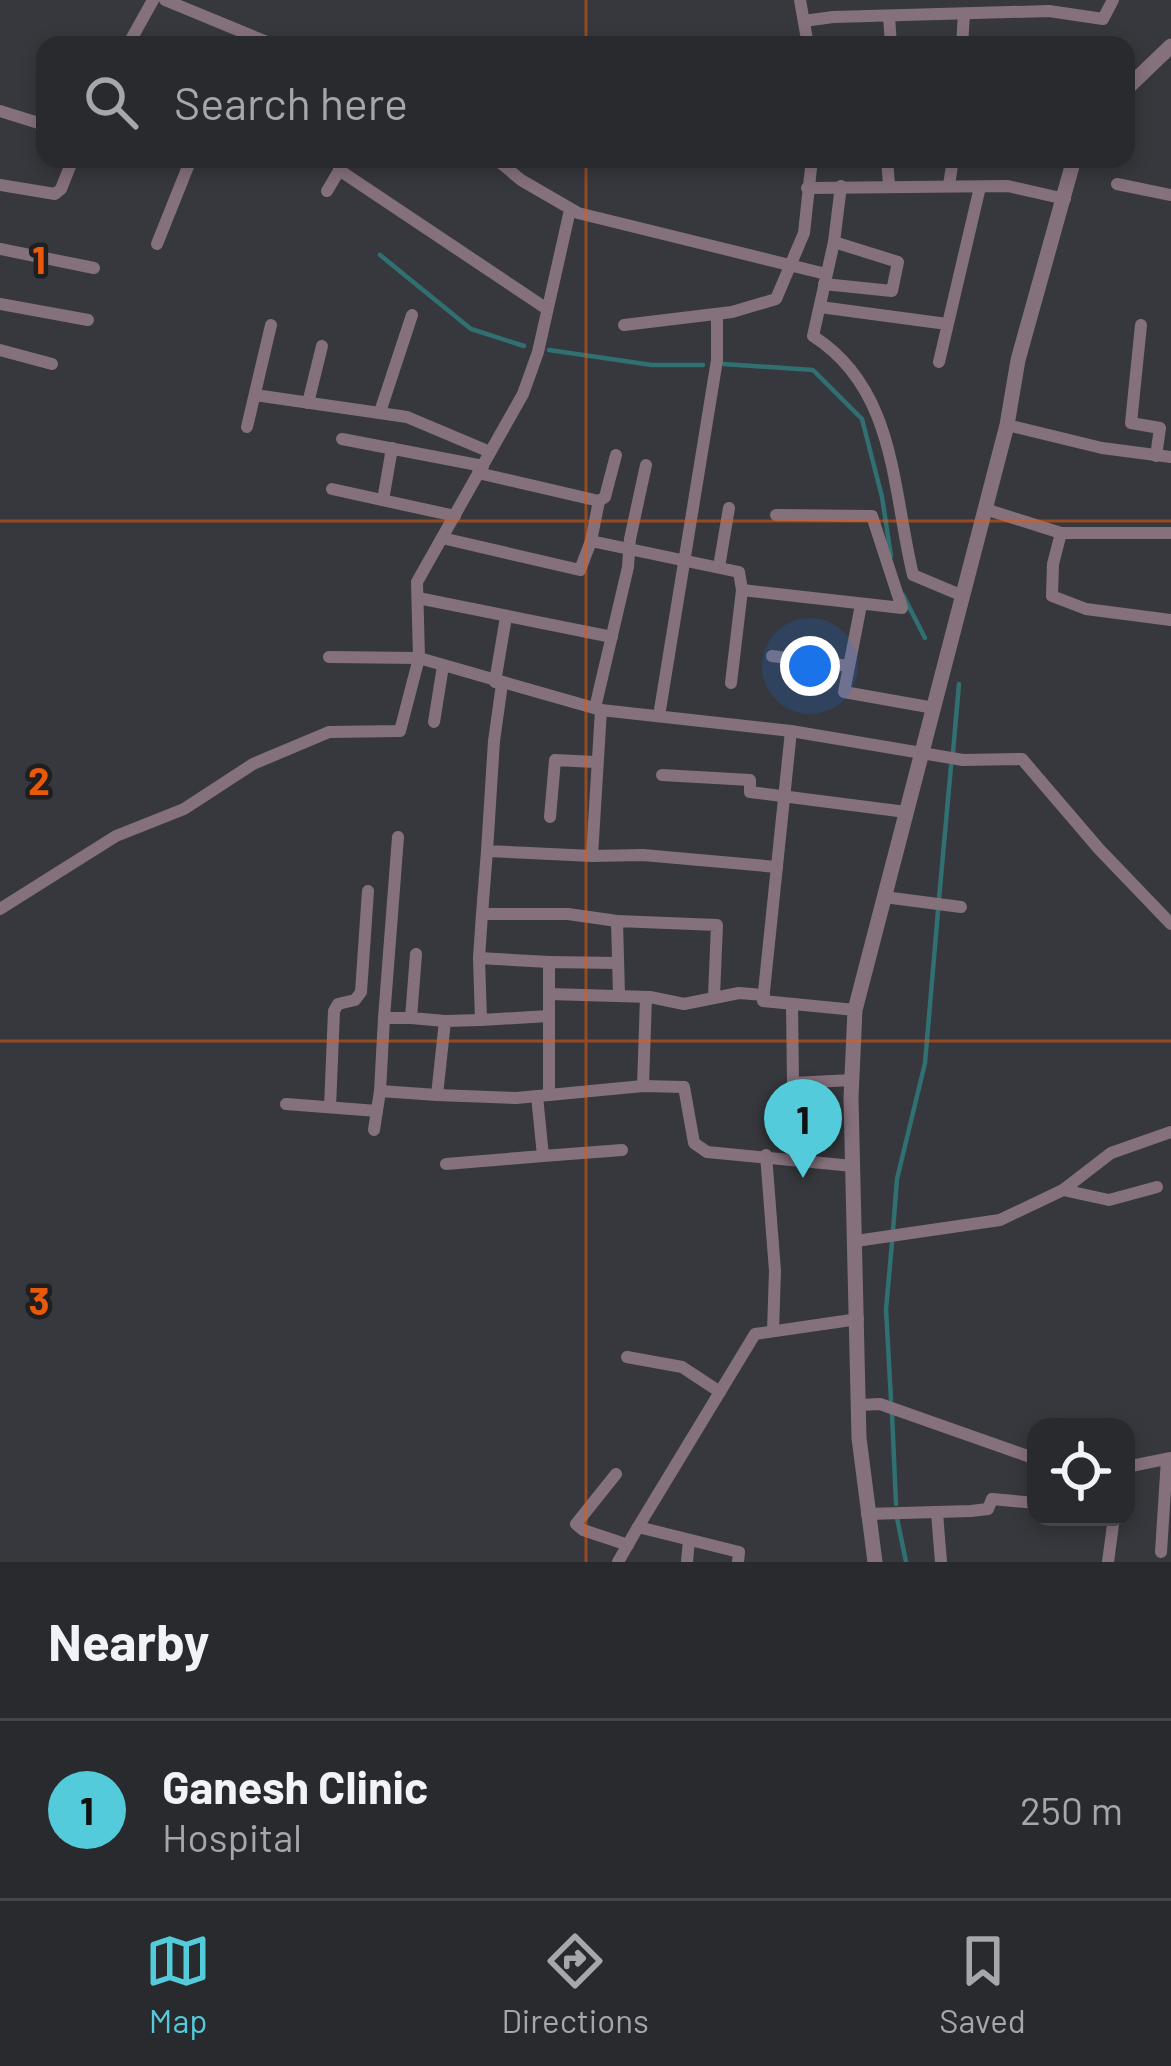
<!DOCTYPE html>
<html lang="en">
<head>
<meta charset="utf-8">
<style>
	:root { --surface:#282a2e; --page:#303236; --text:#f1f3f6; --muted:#a5a7aa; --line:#44464a; --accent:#53cbda }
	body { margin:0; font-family:Barlow,sans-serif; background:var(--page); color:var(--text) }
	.controls { position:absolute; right:36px; bottom:36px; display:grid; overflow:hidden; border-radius:24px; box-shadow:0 6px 18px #0003 }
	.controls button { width:108px; height:108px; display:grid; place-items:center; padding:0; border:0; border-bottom:3px solid var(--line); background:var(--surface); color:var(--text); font:60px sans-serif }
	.you { position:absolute; left:810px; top:666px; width:42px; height:42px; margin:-30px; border:9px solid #fff; border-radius:50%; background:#1a73e8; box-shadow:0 0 0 18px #1a73e833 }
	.badge { display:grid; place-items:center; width:78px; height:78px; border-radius:50%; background:var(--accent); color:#111; font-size:39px; font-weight:700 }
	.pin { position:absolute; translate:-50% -99px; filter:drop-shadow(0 3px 6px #0008) }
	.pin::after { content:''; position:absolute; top:63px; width:42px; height:36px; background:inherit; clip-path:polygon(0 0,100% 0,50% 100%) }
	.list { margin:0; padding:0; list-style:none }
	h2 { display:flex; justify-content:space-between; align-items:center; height:156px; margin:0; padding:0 48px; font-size:51px }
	h2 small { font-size:39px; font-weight:400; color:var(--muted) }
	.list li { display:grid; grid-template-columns:78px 1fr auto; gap:36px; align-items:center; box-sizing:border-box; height:180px; padding:0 48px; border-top:3px solid var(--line) }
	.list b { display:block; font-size:45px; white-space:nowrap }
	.list p { margin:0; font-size:39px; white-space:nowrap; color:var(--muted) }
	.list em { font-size:39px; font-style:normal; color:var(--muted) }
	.icon { flex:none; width:66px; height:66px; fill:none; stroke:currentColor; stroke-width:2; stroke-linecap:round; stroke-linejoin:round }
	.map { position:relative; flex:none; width:1171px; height:1562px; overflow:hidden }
	.search { position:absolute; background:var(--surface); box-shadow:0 6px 18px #0003; left:36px; right:36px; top:36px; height:132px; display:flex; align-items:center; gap:30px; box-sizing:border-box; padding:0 42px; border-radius:24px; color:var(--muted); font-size:45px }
	.sheet { height:336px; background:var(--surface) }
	nav { display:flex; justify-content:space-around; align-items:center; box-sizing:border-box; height:168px; border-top:3px solid var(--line); background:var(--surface); font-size:33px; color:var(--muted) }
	nav a { display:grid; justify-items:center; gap:6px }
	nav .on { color:var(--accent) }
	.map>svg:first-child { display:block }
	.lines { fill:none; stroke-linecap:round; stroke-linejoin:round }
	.stream { stroke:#317072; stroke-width:4.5 }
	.minor { stroke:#85717c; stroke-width:12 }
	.tertiary { stroke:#85717c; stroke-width:15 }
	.grid { fill:none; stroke:#e8590c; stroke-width:3; stroke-opacity:0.55 }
	.grid-label { font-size:39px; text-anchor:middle; font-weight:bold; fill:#e8590c; stroke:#1e1f21; stroke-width:9; stroke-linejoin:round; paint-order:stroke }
</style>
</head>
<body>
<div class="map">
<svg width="1171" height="1562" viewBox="0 0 1171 1562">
	<rect width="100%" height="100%" fill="#36383d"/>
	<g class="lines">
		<g class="stream">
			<polyline points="380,255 471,329 524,346"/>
			<polyline points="549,350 652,365 703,365"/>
			<polyline points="723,364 813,370 862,419 882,497 891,556"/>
			<polyline points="903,595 925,638"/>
			<polyline points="953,752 959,684"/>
			<polyline points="939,899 951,766"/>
			<polyline points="893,1230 897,1179 925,1063 938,911"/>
			<polyline points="891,1400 886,1309 892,1243"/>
			<polyline points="892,1414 896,1504"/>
			<polyline points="897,1518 906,1562"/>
		</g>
		<g class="minor">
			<polyline points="165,0 274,45"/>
			<polyline points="800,0 808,45"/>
			<polyline points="889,16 891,45"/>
			<polyline points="804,21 833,17 1049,11 1103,19 1113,0"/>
			<polyline points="128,45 153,0"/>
			<polyline points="962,45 964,14"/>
			<polyline points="0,111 45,125"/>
			<polyline points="496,159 521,180 578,213 826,274"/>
			<polyline points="887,159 889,185"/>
			<polyline points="339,170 547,309"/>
			<polyline points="1117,184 1171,195"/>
			<polyline points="0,185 55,194 61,189 73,159"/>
			<polyline points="949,185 953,159"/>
			<path d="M841,186l-7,56 -21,94c83,53 79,152 100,239l50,21"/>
			<polyline points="807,188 1008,186 1065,199"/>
			<polyline points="327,191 346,159"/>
			<polyline points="157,244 191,159"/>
			<polyline points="0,249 94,268"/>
			<polyline points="824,284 892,291 898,262 834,242"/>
			<polyline points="0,304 88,320"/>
			<polyline points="820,307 947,324"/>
			<polyline points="624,325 732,312 776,299 804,233 812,159"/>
			<polyline points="1141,325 1131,423 1160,428 1156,456"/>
			<polyline points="0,350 52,364"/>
			<polyline points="939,362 980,187"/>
			<polyline points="255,395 407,417 490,452"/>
			<polyline points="308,403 322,346"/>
			<polyline points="380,412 412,315"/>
			<polyline points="1007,425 1102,448 1171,457"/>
			<polyline points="247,427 271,325"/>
			<polyline points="342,439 483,466"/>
			<polyline points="478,473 599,501"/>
			<polyline points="332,489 455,516"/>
			<polyline points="383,500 392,448"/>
			<polyline points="985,509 1061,533"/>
			<polyline points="1171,533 1061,533 1053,564 1052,596 1086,609 1171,620"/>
			<polyline points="442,538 580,570 591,541 739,572 742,590 731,683"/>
			<polyline points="591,541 599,501 605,497 616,455"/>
			<polyline points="719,567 729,508"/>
			<polyline points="742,590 902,608 872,516 776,515"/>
			<polyline points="418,598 612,637"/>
			<polyline points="861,605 844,692 934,708"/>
			<polyline points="772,656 849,666"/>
			<polyline points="329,657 419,658 417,582 523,394 538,352 570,210"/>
			<polyline points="495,682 506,617"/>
			<polyline points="502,684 494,741 487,851 592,856"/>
			<polyline points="595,708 628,567 630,539 646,465"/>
			<polyline points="601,710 592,856 643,855 777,867"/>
			<polyline points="659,716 717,360 717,314"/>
			<polyline points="434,722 443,666"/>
			<polyline points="791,731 763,1001 855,1010"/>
			<polyline points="662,775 750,780 750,792 906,812"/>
			<polyline points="550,817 555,760 595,762"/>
			<polyline points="884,897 961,907"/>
			<polyline points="0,909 116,836 184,809 253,764 329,732 400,731 419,658 601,710 791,731 963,760 1022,759 1099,849 1171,924"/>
			<polyline points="482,914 487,851"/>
			<polyline points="416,954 411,1018 445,1021"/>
			<polyline points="479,958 482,914 568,914 617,921"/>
			<polyline points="618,963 549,962 549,1095 643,1086 684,1087 694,1143 707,1152 853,1166"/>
			<polyline points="549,994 650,997 684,1004 739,993 764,995"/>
			<polyline points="619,995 617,921 717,925 714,996"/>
			<polyline points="792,1004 794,1159"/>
			<polyline points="548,1016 481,1020 479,958 549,962"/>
			<polyline points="384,1018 398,837"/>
			<polyline points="481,1020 445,1021 437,1095 516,1098 549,1095"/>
			<polyline points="793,1083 852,1080"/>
			<polyline points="643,1086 646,997"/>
			<polyline points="380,1091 384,1018 411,1018"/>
			<polyline points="537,1096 543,1156 622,1150"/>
			<polyline points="286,1104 377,1111"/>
			<polyline points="330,1107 334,1011 338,1004 355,1000 361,992 368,891"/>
			<polyline points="374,1130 380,1091 437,1095"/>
			<polyline points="766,1155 775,1271 773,1331"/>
			<polyline points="446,1164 543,1156"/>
			<polyline points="1063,1190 1109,1200 1157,1187"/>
			<polyline points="856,1241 1000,1220 1063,1190 1111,1153 1171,1132"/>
			<polyline points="627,1357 682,1367 720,1392"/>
			<polyline points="859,1405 880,1404 1036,1459"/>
			<polyline points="1126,1467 1171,1458"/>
			<polyline points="616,1474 576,1524 583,1530 628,1545"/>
			<polyline points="937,1513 941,1562"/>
			<polyline points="867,1514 971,1511 988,1509 992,1499 1036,1503"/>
			<polyline points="1161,1552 1167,1459"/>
			<polyline points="618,1562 638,1527"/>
			<polyline points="687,1562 689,1540"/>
			<polyline points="738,1562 739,1552 638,1527 755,1334 858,1319"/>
			<polyline points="1108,1562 1114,1517"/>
		</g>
		<g class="tertiary">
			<polyline points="1126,89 1171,46"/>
			<polyline points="875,1562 859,1438 851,1098 855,1010 1007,425 1018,360 1074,159"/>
		</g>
	</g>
	<path class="grid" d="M586,0v45M586,159v1403M0,521h1171M0,1041h1171"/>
	<g class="grid-label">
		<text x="39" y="274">1</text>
		<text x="39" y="795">2</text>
		<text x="39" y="1315">3</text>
	</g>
</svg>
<div class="controls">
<button><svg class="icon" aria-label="locate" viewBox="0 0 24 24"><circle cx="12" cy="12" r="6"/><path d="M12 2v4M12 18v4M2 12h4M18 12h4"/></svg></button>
</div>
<div class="you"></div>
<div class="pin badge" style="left:803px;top:1178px">1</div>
<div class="search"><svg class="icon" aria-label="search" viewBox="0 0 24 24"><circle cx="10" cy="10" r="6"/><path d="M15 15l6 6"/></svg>Search here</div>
</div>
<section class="sheet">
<h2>Nearby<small></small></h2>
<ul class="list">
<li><span class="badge">1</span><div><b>Ganesh Clinic</b><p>Hospital</p></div><em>250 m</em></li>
</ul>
</section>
<nav>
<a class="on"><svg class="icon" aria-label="map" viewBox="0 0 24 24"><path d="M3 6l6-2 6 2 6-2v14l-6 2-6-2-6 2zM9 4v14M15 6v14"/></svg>Map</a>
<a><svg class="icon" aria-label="directions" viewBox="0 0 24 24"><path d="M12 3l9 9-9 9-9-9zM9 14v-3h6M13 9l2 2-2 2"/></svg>Directions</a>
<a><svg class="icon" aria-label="saved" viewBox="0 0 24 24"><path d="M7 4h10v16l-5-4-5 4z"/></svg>Saved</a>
</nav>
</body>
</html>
